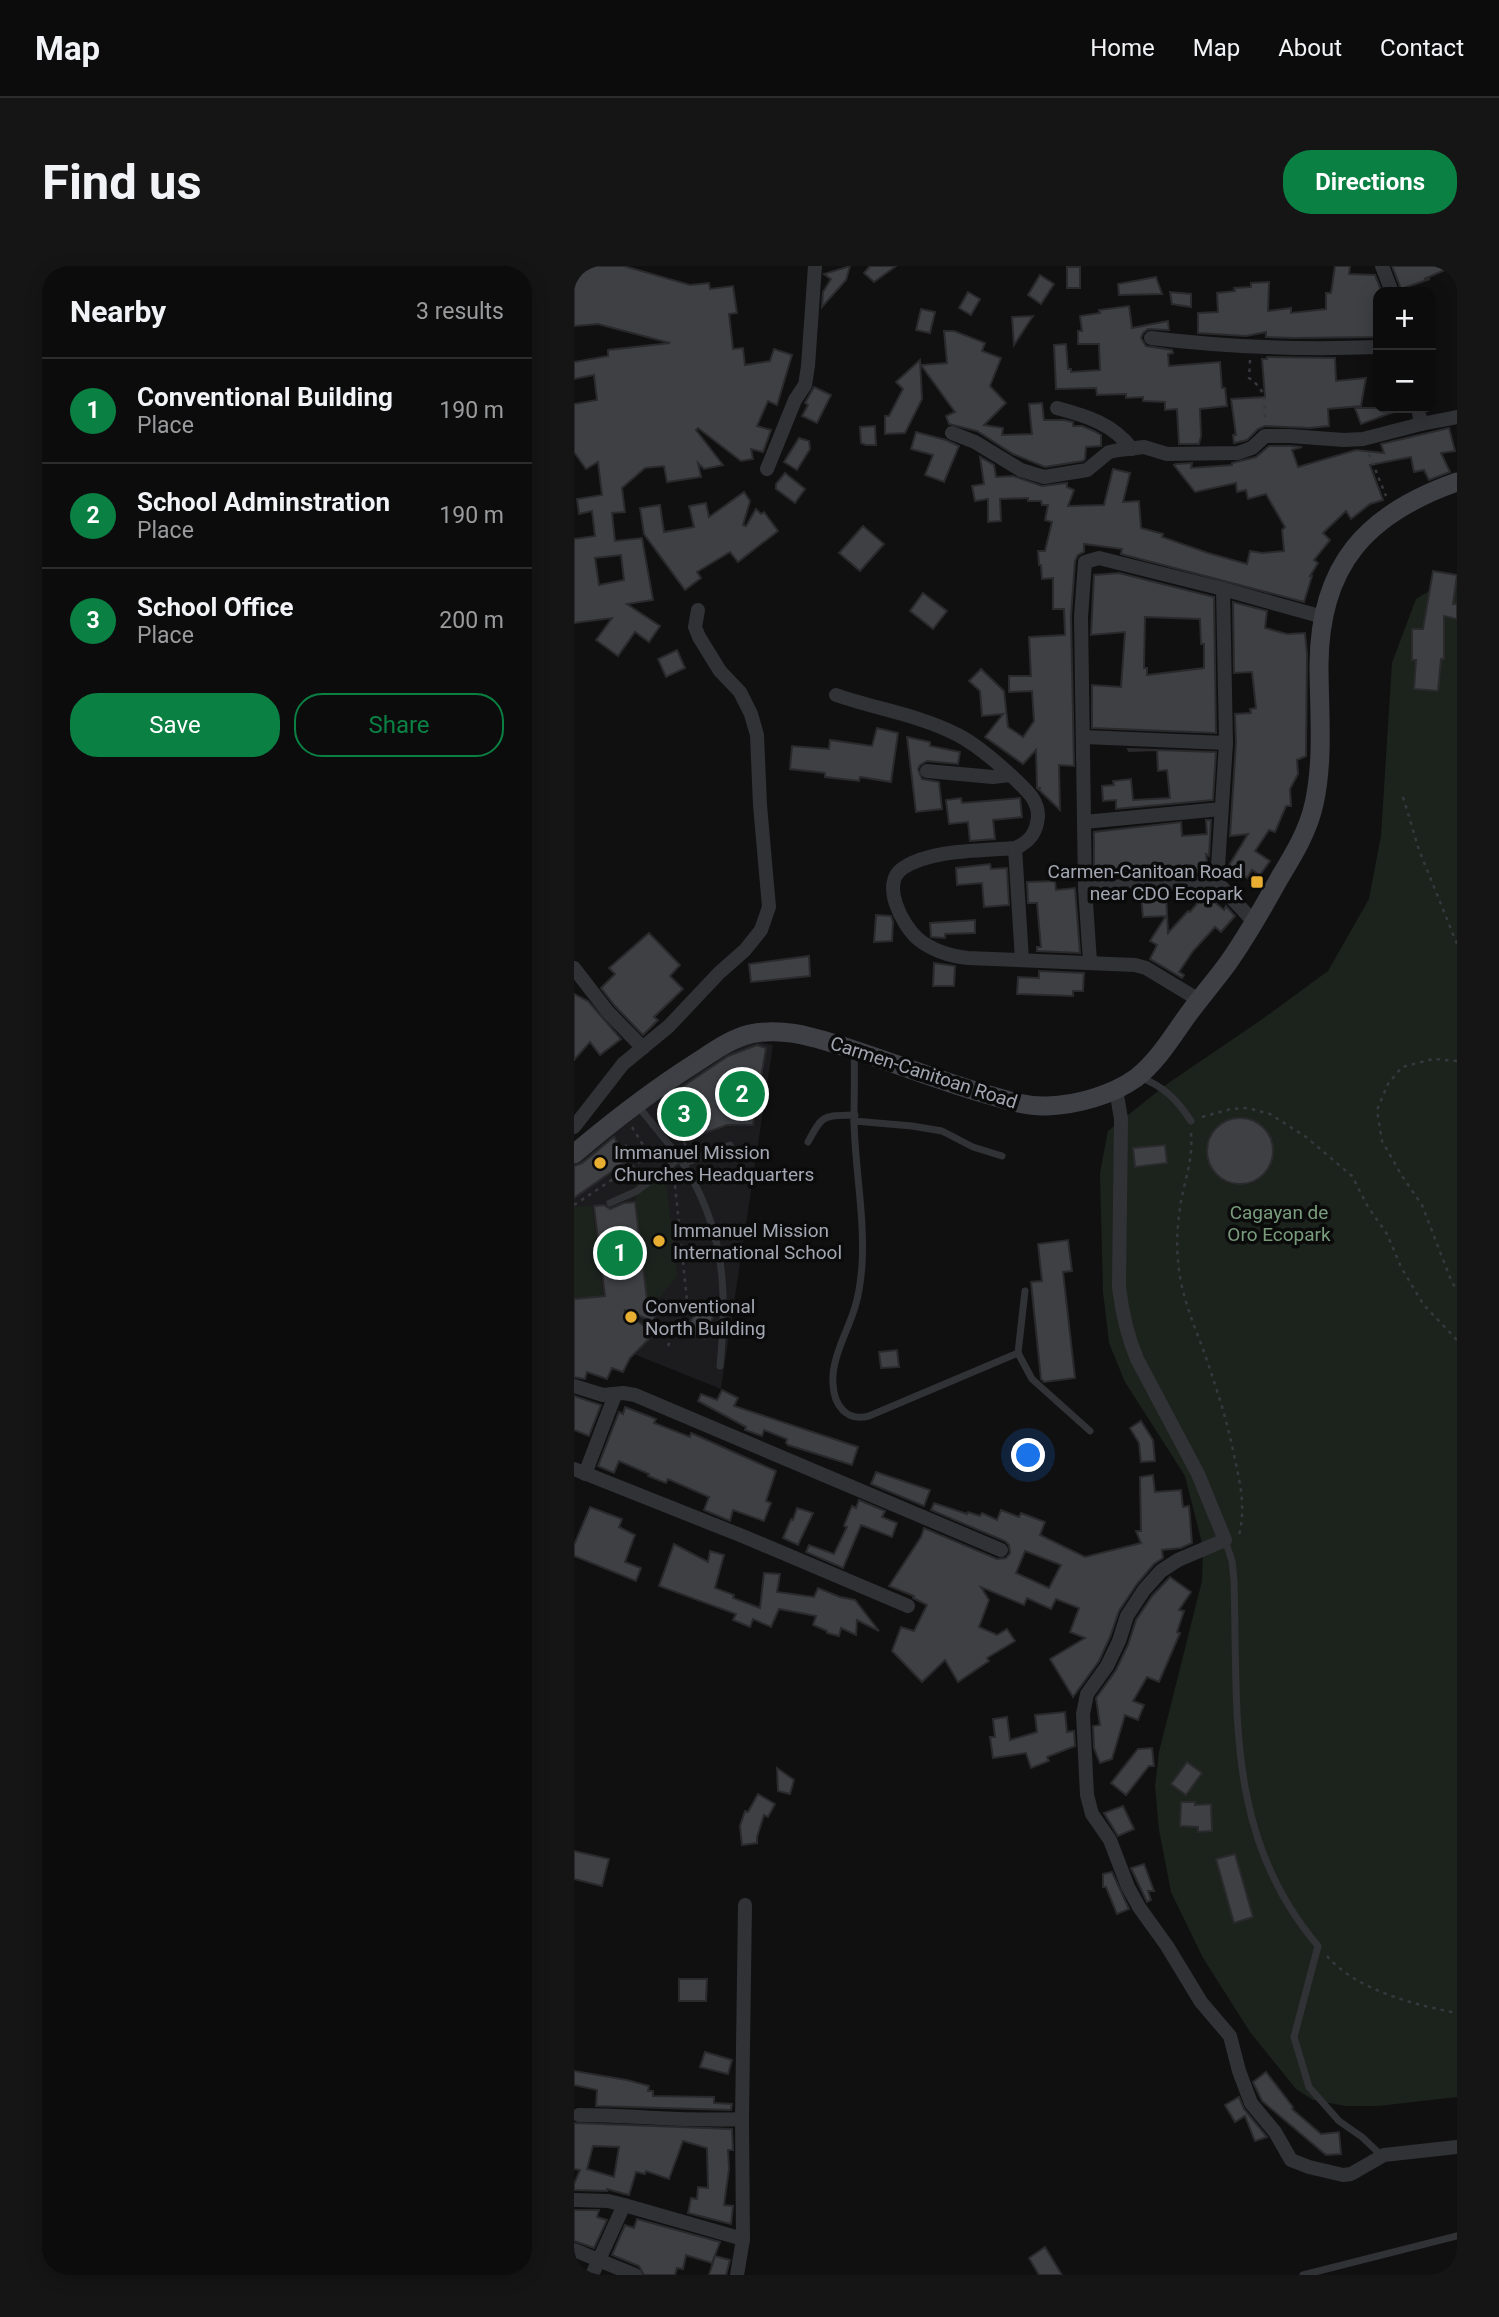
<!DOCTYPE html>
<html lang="en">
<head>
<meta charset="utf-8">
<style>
	:root { --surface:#0c0c0d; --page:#151516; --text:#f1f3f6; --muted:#9a9b9d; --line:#2c2c2e; --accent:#0b8043 }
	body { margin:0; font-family:Roboto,sans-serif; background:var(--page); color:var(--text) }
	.controls { position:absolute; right:21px; top:21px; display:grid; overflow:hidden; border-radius:14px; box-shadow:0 4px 18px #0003 }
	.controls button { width:63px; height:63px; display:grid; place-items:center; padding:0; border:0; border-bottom:2px solid var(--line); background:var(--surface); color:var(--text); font:35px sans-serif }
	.you { position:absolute; left:455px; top:1190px; width:24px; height:24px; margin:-18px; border:5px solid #fff; border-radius:50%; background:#1a73e8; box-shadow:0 0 0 10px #1a73e833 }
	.badge { display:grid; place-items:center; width:46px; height:46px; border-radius:50%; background:var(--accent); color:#fff; font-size:23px; font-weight:700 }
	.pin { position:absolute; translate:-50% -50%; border:4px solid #fff; box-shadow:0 2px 7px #0006 }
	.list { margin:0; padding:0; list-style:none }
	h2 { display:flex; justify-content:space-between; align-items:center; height:91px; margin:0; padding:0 28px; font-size:30px }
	h2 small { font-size:23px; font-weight:400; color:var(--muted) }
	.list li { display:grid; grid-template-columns:46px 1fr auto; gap:21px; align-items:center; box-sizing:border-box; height:105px; padding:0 28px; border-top:2px solid var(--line) }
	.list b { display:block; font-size:26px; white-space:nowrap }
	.list p { margin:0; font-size:23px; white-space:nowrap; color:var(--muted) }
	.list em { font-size:23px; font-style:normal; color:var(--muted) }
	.actions { display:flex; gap:14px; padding:21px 28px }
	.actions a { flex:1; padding:16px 0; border:2px solid var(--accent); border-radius:28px; text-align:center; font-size:24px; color:var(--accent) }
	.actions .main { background:var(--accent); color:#fff }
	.map { position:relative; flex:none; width:883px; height:2009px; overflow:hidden; border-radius:28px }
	header { display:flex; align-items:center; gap:42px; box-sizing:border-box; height:98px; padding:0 35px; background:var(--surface); border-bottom:2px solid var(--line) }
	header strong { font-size:33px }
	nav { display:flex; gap:38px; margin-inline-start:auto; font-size:24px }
	.intro { display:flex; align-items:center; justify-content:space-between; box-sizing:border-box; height:168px; padding:0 42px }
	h1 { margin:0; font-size:49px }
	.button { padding:18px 32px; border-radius:28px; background:var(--accent); color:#fff; font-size:24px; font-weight:700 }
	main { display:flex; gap:42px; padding:0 42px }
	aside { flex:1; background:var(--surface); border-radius:28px; box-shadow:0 4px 18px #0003 }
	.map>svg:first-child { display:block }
	.built { fill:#1c1c1e }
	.green { fill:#1c231d }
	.building { fill:#3f4044; stroke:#2a2a2d; stroke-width:2; fill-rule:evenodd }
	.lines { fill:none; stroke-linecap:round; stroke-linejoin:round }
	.path { stroke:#37383d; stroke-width:2.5; stroke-dasharray:3.5 5; stroke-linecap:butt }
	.lane { stroke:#313236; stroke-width:7 }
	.street { stroke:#313236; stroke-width:14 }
	.secondary { stroke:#3f4046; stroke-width:19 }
	.poi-dot { fill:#e8ae31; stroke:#0b0b0c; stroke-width:2.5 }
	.labels { text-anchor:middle; stroke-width:7; stroke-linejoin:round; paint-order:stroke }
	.poi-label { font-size:19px; fill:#a1a6b1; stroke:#0b0b0c; text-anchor:start }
	.street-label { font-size:19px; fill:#a1a6b1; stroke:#0b0b0c }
	.park-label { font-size:19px; fill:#799c7c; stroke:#0b0b0c }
</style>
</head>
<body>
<header>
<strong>Map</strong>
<nav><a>Home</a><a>Map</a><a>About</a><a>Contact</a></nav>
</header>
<div class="intro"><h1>Find us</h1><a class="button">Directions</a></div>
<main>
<aside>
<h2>Nearby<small>3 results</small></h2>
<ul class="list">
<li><span class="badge">1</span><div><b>Conventional Building</b><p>Place</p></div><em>190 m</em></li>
<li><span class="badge">2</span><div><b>School Adminstration</b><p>Place</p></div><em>190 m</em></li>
<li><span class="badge">3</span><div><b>School Office</b><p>Place</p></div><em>200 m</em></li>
</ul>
<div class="actions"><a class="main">Save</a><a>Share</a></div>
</aside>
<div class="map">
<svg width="883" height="2009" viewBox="0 0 883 2009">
	<rect width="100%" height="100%" fill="#101011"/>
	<polygon class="built" points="180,775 199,779 147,1123 0,1064 0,887 136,790"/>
	<g class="green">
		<polygon points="883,308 883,1831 804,1840 772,1840 739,1834 722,1823 676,1766 629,1692 597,1626 585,1564 581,1520 585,1486 628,1315 629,1281 611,1210 551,1116 535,1077 529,1026 526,907 534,865 593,818 687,754 754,705 795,633 807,570 818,397 842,333"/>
		<polygon points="91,908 103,1010 86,1031 73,1033 60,919"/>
		<polygon points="18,940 29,1030 0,1033 0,941"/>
	</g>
	<g class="building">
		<path d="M0,0h50l66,19 19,-2 1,6 23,-3 4,27 -8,1 4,35 10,-1 2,17 25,-4 4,-12 18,6 -15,50 -9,-4 -11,25 14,4 -8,22 -12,-3 2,10 -12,2 -43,-33 -2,2 27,35 -19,4 -6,-6 3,14 -34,5 -3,-16 -19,2 -23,20 3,24 -13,1 3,28 27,-3 11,62 -26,4 33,22 -11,16 -14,-10 -17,24 -22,-16 16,-22 -38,5v-84l21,-3 -3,-25 -13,3 -2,-15 25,-4 -4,-33 -12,7 -12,-17v-48l23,-4 -3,-25 -20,4v-17l34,-6v-6l62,-7 -72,-19 -24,2zM47,289l3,25 -25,5 -4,-27z"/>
		<polygon points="276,0 272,14 248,41 249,26 257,13 250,8"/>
		<polygon points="296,0 322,0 300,16 290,7"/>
		<polygon points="761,0 776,0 775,8 801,9 808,26 804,26 804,71 719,72 692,71 692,66 672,70 624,67 624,47 644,46 643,27 661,25 660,22 677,21 677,17 695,16 694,45 717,42 717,47 752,43 752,27 757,27"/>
		<polygon points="818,0 880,0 850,13 856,13 827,23"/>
		<rect x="493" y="1" width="13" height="21"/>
		<polygon points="466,9 480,18 467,38 454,29"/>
		<polygon points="582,11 588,28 545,29 544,18"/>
		<polygon points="394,26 406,33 397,49 385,42"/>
		<polygon points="596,26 617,28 617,41 598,38"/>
		<polygon points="555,40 558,62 594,55 595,64 574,63 569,67 567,72 572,80 598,84 599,87 594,88 595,100 646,96 648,122 651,122 653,140 626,143 627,170 625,178 605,178 603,143 591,144 591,136 569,135 569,131 552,132 552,128 523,129 522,122 482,123 480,79 492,78 494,103 497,103 497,106 526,104 525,78 504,78 504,65 508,65 506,50 526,47 525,44"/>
		<polygon points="347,43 361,46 356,67 342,64"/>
		<polygon points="459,50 440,79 438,51"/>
		<polygon points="370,65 380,65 411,77 408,85 427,92 416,120 432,137 410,159 429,162 428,169 458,168 455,138 468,137 470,154 490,154 499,156 499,160 508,160 520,165 527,169 527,180 512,181 511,193 509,195 471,201 439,188 403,165 375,158 372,150 381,146 347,99 373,97"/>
		<polygon points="693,91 761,92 762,115 792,112 787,140 754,143 755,160 736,162 691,160 684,163 673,174 660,177 659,169 662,169 657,133 691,131 688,93 693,93"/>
		<polygon points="346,94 348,133 331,167 311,168 311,150 315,150 329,123 322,116"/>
		<polygon points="240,121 257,129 243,157 228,150 234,139 231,137"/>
		<polygon points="781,142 828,142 828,143 787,158"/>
		<polygon points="301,160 302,179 292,179 287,177 286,161"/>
		<polygon points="875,162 881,185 867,187 876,206 855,214 850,204 840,206 837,191 796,199 809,234 796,238 777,253 772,245 749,267 756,274 740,294 744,297 736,310 738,310 730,336 547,288 548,283 510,278 510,286 504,289 501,295 497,350 500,500 485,499 486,544 464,523 467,522 463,522 462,484 449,498 411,471 429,448 408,450 406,425 395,415 407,403 430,425 434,461 449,471 460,455 458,425 435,426 435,410 457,410 455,371 491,369 490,343 479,343 479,312 468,313 467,299 465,299 464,285 471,285 478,256 471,254 474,239 468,239 467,235 454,235 454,232 426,233 427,255 414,256 414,233 401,235 398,220 410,218 406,191 420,199 422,211 439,210 468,220 493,217 493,221 500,224 494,240 530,239 539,203 556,207 549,236 565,235 567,262 589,268 588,271 634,287 673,298 676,285 688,287 710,285 708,264 711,261 692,228 674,233 672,224 663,226 662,217 621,226 600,199 602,198 618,197 617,202 658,199 658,197 682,191 695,180 716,180 728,181 718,184 724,201 782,184 810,187 807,178"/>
		<polygon points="342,166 372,174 385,180 370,216 351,209 359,189 337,183"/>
		<polygon points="225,172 235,175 236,183 223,204 210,196"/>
		<polygon points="211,207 231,223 221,237 202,223 202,218"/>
		<polygon points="170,226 176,235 169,259 172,260 182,243 187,248 190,246 204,265 164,296 156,286 123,306 127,312 111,324 70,268 66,242 86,239 90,266 120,261 115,240 132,237 135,251"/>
		<polygon points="289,260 310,278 286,305 265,287"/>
		<polygon points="859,305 883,309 879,338 883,338 883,353 870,350 870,393 867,393 864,425 840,423 842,394 838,394 838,363 849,363"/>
		<path d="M545,307l95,24 2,136 -124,-5v-43l29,2 4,-55 -34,3 3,-60zM571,351l55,2 1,25h3v24l-57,7v-7h-3z"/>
		<polygon points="349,327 373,345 359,363 336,345"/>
		<polygon points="659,336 693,345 691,362 713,368 731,367 733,388 732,490 723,494 724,508 716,523 717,540 712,540 701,566 695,564 681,585 696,595 686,609 678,604 673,612 654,601 674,568 656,570 662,477 661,448 677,447 676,443 682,442 678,406 660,407"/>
		<polygon points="103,384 111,402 92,411 84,393"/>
		<polygon points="303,462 324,467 317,516 286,511 285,515 251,511 251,507 216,503 218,480 255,483 256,474 298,480"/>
		<polygon points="333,471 356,476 356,480 386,486 384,498 353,495 346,499 344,503 348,513 365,516 368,543 342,546"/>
		<polygon points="554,483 642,486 639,534 542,543 542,534 529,535 528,520 540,519 539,515 557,513 559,534 596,532 593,504 584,505 583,484 555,485"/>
		<polygon points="387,532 388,537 446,532 448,551 419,554 421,573 396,575 394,556 375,558 372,534"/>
		<polygon points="632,554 637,554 635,590 632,588 634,607 546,611 545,603 520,604 520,566 607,556 608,570 633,568"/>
		<polygon points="416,598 417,603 433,602 435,639 410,641 408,617 383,619 382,602"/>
		<polygon points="481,615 482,624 501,622 506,687 463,685 463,681 467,681 463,637 454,637 453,616"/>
		<polygon points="592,628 594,667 614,645 616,646 631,628 650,644 652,640 661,650 647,666 641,661 619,685 605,706 610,709 608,712 576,693 583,679 576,675 592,650 569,651 567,629"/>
		<polygon points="302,649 317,650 319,656 318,675 300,676"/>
		<polygon points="401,654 401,667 371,668 371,672 357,671 356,657"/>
		<polygon points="75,667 106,699 96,710 109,723 80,751 84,754 69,769 41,740 27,722 41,708 35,702"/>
		<polygon points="235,690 236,710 177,716 175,698"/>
		<polygon points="360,697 381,700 380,720 359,720"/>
		<polygon points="465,705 510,707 509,725 499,725 499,730 443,728 444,711 465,712"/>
		<polygon points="0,728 14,735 47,773 26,789 16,776 0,794"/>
		<polygon points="183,779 192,782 179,859 153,859 123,870 122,865 111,872 91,840 99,834 96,829 154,790"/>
		<circle cx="666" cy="885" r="33"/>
		<polygon points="40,871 53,895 0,932 0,900 8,897"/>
		<polygon points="591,879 593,897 561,901 559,882"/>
		<polygon points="61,936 73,1033 79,1032 81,1056 50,1044 80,1068 56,1092 49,1106 38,1102 33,1113 13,1106 11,1113 0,1111 0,1033 31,1030 20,940 30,939 36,943 50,937"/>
		<polygon points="494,974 498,1005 489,1006 501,1112 470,1116 467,1113 457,1016 468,1015 464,978"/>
		<polygon points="127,1040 141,1045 131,1073 109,1065"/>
		<polygon points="323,1084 325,1101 307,1102 305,1086"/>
		<polygon points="148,1124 164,1132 160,1140 284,1181 278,1199 214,1179 212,1177 213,1173 190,1164 188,1170 171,1164 172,1161 124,1135 127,1128 143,1134"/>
		<polygon points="0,1130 27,1139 15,1170 0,1164"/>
		<polygon points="51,1141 82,1153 80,1157 116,1171 117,1167 202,1205 192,1235 197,1237 190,1255 159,1244 156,1255 130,1244 135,1231 94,1213 92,1217 74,1210 75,1208 45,1195 40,1207 24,1200 45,1146 49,1148"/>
		<polygon points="567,1155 579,1174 581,1195 567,1196 565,1177 556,1162"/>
		<polygon points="302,1206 356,1224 350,1240 297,1218"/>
		<path d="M579,1209l2,17 26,-2 2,17 6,-1 3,37 -11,5 -19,2 1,8 -9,6 -17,20 -18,27 -9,26 -11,24 -26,36 -23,-38 35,-21 -15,-6 9,-24 -23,-9 -5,10 -24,-11 -3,7 -43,-18 8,13 -10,27 18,8 10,-6 8,12 -28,17 2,3 -31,21 -13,-22 -23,22 -30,-31 9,-24 13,4 13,-26 -14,-7 1,-2 -25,-10 32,-49 3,-9 73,31 9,-1 4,-5 -1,-8 -4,-4 -74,-31 3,-7 33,11 1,-2 12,4 2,-3 15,7 4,-10 18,7 2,-4 24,9 -5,13 45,22 56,-14 -5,-12h5l-1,-54zM451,1285l36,14 -12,23 -33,-15z"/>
		<polygon points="285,1234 311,1245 308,1251 323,1257 318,1271 287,1259 269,1302 232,1286 235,1279 260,1288 273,1261 270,1260 278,1240 282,1242"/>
		<polygon points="16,1241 48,1253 45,1261 61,1269 51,1296 67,1302 62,1315 0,1290 0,1279"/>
		<polygon points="223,1242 239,1247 224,1279 209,1272 217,1253 219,1254"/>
		<polygon points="100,1278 134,1296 136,1285 150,1289 141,1322 160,1329 159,1332 186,1342 190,1307 206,1308 203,1326 240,1331 244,1322 266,1331 281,1334 305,1365 283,1354 282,1369 267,1362 265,1370 253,1367 253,1365 239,1359 242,1350 205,1343 197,1361 179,1353 176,1361 159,1354 162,1348 85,1320"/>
		<polygon points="596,1311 617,1326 605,1344 610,1345 603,1366 606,1367 585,1416 573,1411 559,1435 570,1439 564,1454 551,1449 538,1493 526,1497 520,1482 519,1460 526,1459 522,1432 542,1404 554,1379 562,1354 578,1330"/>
		<polygon points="491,1446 493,1466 500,1465 501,1480 473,1491 475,1495 457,1502 452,1487 419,1492 416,1471 421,1471 419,1453 433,1451 436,1474 463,1466 461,1449"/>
		<polygon points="578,1482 580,1500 575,1500 552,1529 537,1517 564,1483"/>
		<polygon points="613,1496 628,1507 612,1529 597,1518"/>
		<polygon points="203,1502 220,1514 216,1528 204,1525"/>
		<polygon points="184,1528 201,1538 194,1551 190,1549 183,1571 183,1577 168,1579 166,1560 171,1545 174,1546"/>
		<polygon points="607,1536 621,1536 621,1539 637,1538 638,1565 624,1566 624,1561 606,1560"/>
		<polygon points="549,1540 560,1563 544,1570 530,1547"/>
		<polygon points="0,1585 35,1593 28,1620 0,1613"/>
		<polygon points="661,1588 679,1651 660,1657 642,1593"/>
		<polygon points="570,1598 580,1625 574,1625 577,1634 573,1636 557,1602"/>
		<polygon points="538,1606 555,1643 543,1648 532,1621 529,1621 529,1608"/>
		<polygon points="105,1713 133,1713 132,1735 105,1735"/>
		<polygon points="131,1786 158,1794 154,1808 126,1801"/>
		<polygon points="0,1805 53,1814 75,1820 74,1825 79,1825 79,1830 140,1831 140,1837 158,1838 157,1844 22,1840 23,1824 0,1819"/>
		<polygon points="692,1806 719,1841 718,1843 747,1868 765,1866 767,1888 752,1889 688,1835 679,1816"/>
		<polygon points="665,1831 670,1843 693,1871 681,1875 671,1850 661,1856 651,1839"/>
		<path d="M0,1857l158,6 1,21h-5l1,19 -5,36 9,1 -2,18 -43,-11 3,-15 6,1 1,-12 10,1 -1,-40 -24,-7 -14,38 -23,-8 -1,3 -9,-2 -7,23 -22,-6v2l-33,-1v-6l6,-14 -6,-1zM19,1880l26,1 -5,30 -27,-8z"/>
		<polygon points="0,1944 25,1944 23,1951 33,1954 20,1982 0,1975"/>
		<polygon points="63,1953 146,1976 138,1997 112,1989 109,2003 103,2002 101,2009 70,2009 65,2000 38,1989 51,1959 60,1962"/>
		<polygon points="471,1981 488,2009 465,2009 455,1992"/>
		<polygon points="141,1990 156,1994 152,2009 135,2009"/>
	</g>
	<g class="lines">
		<g class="path">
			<path d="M676,94l-1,18c18,13 15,21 16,42"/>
			<polyline points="795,188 812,230"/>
			<polyline points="829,531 845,584 883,678"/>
			<polyline points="883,795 859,793 828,801 814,818 803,844 808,875 828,910 848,939 877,1014 883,1025"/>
			<polyline points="628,851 657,843 674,842 696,848 732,871 778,910 794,941 813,968 827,1001 849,1038 883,1074"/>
			<polyline points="58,861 80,897"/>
			<path d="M617,867c2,27 -5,42 -10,68 -3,19 -5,40 -3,59 2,33 15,62 26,92 12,34 23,68 30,103 6,27 12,52 5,80"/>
			<polyline points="104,872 106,871 111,878 123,870"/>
			<polyline points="50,881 54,878 65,896 87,883"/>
			<polyline points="0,939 65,896"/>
			<polyline points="94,1080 113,1034 100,910"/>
			<path d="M753,1690c29,34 88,49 130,57"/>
		</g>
		<g class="lane">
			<path d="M280,786c1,23 0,46 0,69 1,48 11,96 8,144 -1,14 -3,29 -7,42 -7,24 -24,51 -22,77 1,22 14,38 36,32l149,-63 7,-62"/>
			<path d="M567,812c23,8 37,23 50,43"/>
			<polyline points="280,855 338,860 368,865 399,881 428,890"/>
			<path d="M234,876c15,-29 16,-26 47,-27"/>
			<path d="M106,892c44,69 48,128 40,208"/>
			<polyline points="109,898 156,879"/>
			<polyline points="36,937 63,925 106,892 64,840"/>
			<polyline points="444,1087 458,1113 516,1165"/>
			<path d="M651,1274l7,21 2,19c4,133 -9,257 84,366l-24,91 15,50 30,34 23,16 20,19"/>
			<polyline points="729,2009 883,1970"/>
		</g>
		<g class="street">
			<polyline points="808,0 818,26"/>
			<path d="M577,72c75,9 151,12 227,9"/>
			<path d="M483,142c30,8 56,16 75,41"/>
			<polyline points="844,142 847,158"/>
			<polyline points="378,167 401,176 447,204 470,211 513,204 535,186 545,184 570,181 593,188 664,187 678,182 691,170 716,170 770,174 789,173 847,158 883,151"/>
			<polyline points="193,203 221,134 231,119 234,100 241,0"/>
			<polyline points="649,323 652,477 643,616 680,656"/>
			<path d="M262,429c40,14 84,20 122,40 21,11 42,30 59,46 10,10 21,19 21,35 -1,16 -8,26 -23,32 -33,3 -84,1 -112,20 -23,15 -1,57 15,71 15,12 31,17 50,19l167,7 11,3 53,32"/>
			<polyline points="510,471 652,477"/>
			<polyline points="353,505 419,511 436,509"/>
			<polyline points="510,556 647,543"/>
			<polyline points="441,582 448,694"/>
			<polyline points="511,622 643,616"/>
			<polyline points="516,696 511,622 507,351 511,296 525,292 649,323 749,351"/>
			<polyline points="0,702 34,746 69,782"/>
			<path d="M542,823l5,30 -2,168c3,26 8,48 18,72l61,115 27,66 -47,20 -17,11 -17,19 -17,26 -8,25 -12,25 -20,28 -4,20 4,81 5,19 18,26 18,47 11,20 28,39 34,56 29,34 9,35 12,32 24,29 16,28 18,7 34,8 8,-1 33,-19 73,-8"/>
			<polyline points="0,861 49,798 95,760 145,707 171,684 187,664 195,641 186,539 183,469 177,448 166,426 146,405 125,371 121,361 124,344"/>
			<polyline points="0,1120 29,1129 49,1127 61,1129 427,1284"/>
			<polyline points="0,1203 171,1271 334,1340"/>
			<polyline points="11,1208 41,1129"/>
			<path d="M5,1849c54,0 109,7 163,4"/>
			<polyline points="0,1934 34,1935 50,1939 169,1973"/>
			<polyline points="0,1984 61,2009"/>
			<polyline points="18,2009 50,1939"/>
			<polyline points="163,2009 169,1973 168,1853 171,1639"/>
		</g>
		<path class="secondary" d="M0,888c40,-34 79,-64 123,-92 17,-11 33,-23 53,-28 33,-7 62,3 92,12 47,15 93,33 140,47 21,6 43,14 65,13 30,-1 65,-11 89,-28 21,-16 36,-41 51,-62 13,-18 28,-35 41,-53 19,-27 36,-57 52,-86 14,-23 28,-46 34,-73 10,-45 5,-93 5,-140 1,-99 47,-150 138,-182"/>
	</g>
	<g class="poi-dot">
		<rect x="676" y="609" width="14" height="14" rx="3.5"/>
		<circle cx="26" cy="897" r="7"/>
		<circle cx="85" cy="975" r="7"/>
		<circle cx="57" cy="1051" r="7"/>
	</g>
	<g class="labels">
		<g class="poi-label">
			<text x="669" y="612" text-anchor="end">Carmen-Canitoan Road<tspan x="669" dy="22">near CDO Ecopark</tspan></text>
			<text x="40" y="893">Immanuel Mission<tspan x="40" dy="22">Churches Headquarters</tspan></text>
			<text x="99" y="971">Immanuel Mission<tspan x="99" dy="22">International School</tspan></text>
			<text x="71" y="1047">Conventional<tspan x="71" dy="22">North Building</tspan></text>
		</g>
		<g class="street-label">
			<text transform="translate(350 806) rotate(18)" y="7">Carmen-Canitoan Road</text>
		</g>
		<g class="park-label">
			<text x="705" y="953">Cagayan de<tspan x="705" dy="22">Oro Ecopark</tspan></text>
		</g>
	</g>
</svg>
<div class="controls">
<button>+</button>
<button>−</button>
</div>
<div class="you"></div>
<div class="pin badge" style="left:46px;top:987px">1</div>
<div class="pin badge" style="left:168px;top:828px">2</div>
<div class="pin badge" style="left:110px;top:848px">3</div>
</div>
</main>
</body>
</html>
